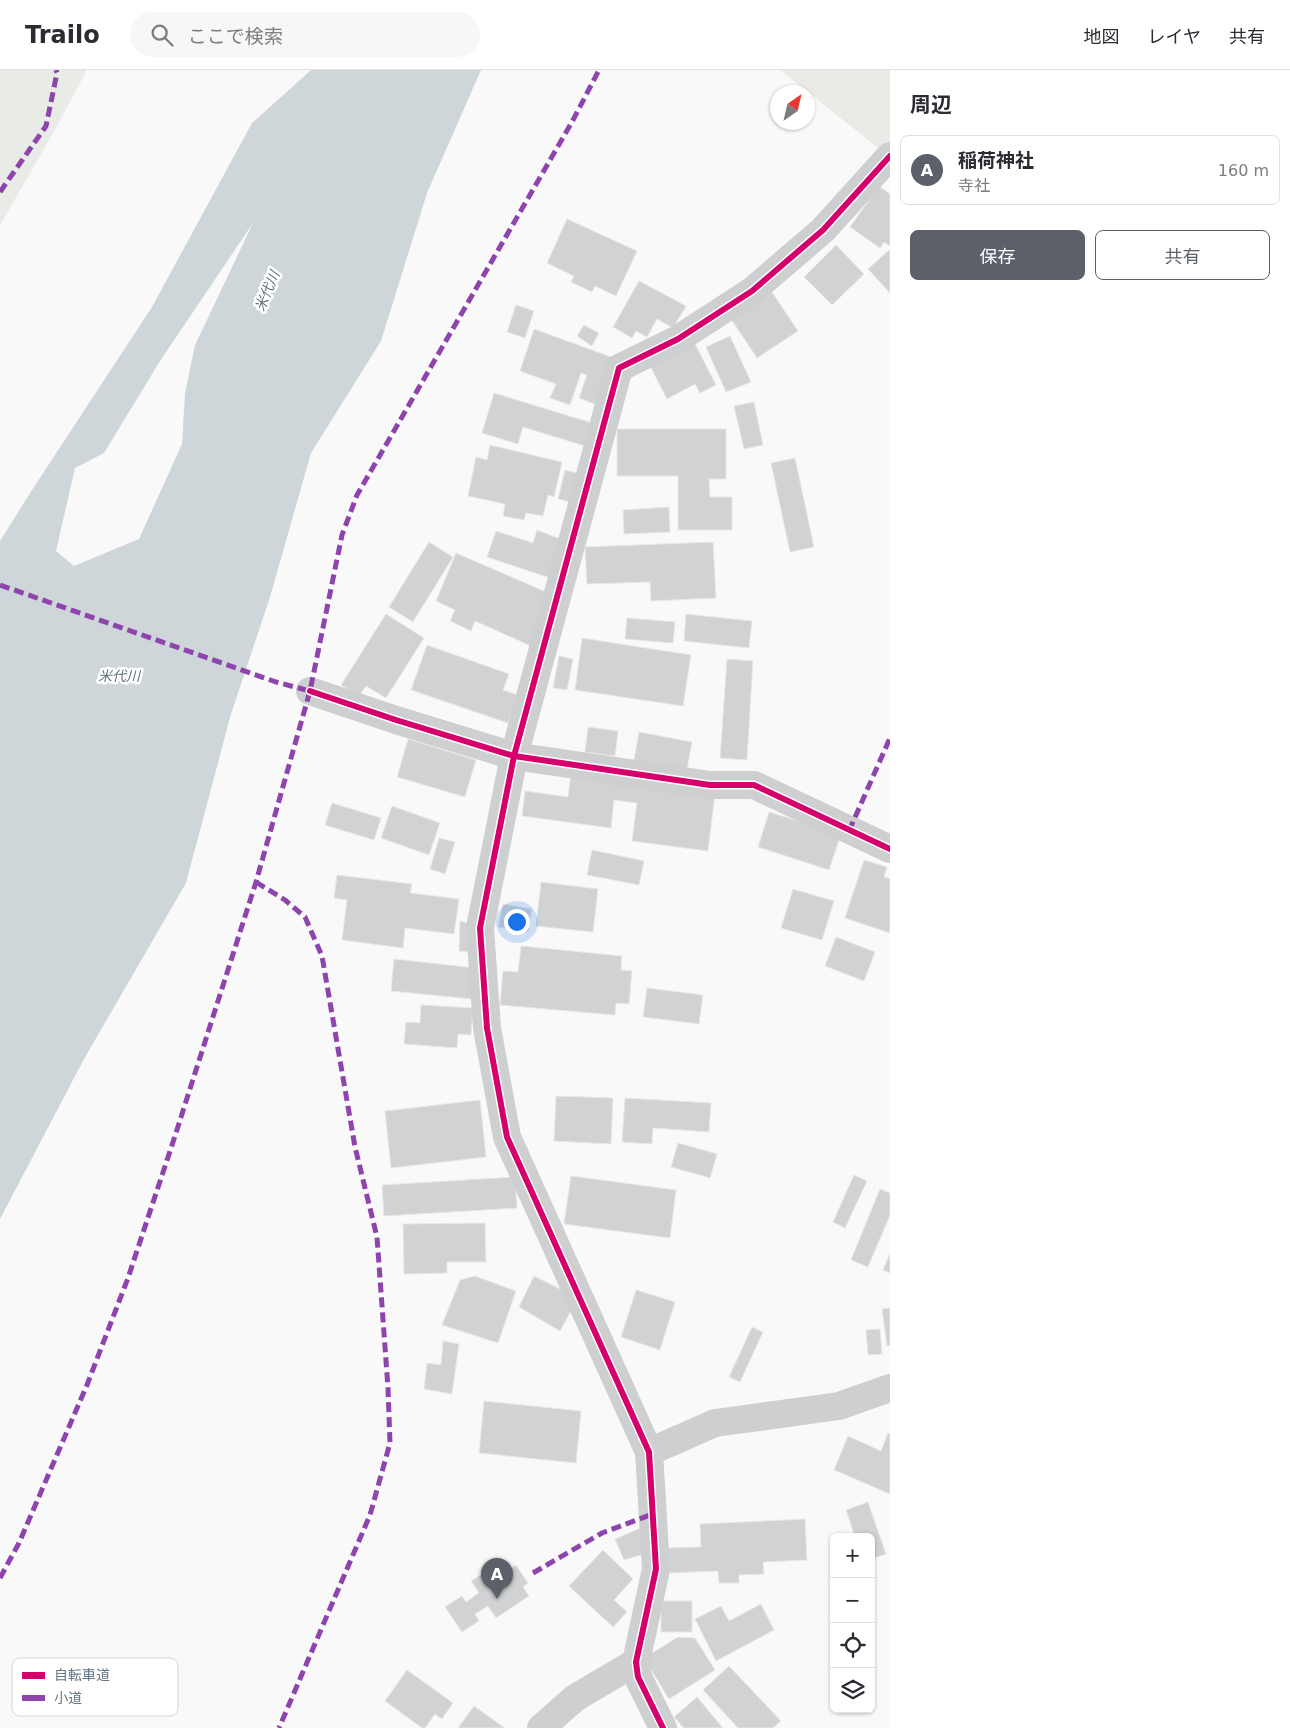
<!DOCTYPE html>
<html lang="ja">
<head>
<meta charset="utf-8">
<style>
	:root { --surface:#fff; --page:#f7f7f7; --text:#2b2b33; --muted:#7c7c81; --line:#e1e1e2; --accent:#5c6169 }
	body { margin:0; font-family:"DejaVu Sans","Noto Sans JP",sans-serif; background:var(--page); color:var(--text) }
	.controls { position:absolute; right:15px; bottom:15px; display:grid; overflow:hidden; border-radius:8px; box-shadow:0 1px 4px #0004 }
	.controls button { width:45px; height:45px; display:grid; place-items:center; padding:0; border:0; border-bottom:1px solid var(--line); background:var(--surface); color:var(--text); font:25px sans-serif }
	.compass { position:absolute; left:770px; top:15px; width:45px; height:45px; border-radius:50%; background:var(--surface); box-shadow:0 1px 4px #0004; rotate:34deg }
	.you { position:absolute; left:516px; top:851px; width:18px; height:18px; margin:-12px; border:4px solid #fff; border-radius:50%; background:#1a73e8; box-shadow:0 0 0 8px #1a73e833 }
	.badge { display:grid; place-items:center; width:32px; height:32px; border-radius:50%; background:var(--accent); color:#fff; font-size:16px; font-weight:700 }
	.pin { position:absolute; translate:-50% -41px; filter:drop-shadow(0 1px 2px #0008) }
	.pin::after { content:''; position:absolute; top:26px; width:18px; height:15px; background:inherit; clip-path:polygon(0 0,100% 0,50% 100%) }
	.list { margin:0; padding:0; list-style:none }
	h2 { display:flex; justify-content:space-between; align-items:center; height:65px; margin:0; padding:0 20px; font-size:21px }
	h2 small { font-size:16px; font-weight:400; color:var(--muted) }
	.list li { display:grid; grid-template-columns:32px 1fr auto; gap:15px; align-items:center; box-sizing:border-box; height:70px; margin:0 10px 10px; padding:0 10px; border:1px solid var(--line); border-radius:8px }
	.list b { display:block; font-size:19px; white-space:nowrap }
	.list p { margin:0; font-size:16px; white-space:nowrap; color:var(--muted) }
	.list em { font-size:16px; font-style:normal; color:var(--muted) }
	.actions { display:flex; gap:10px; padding:15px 20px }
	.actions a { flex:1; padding:11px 0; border:1px solid var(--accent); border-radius:8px; text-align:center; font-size:18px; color:var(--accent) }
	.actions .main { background:var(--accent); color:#fff }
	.icon { flex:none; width:28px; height:28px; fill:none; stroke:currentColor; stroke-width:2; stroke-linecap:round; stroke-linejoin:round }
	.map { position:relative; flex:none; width:890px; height:1658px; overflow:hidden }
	header { display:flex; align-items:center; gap:30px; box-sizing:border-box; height:70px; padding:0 25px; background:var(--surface); border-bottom:1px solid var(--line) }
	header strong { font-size:24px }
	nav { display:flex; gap:28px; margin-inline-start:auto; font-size:18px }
	.search { width:350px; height:45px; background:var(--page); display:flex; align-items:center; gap:12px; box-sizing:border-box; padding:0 18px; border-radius:28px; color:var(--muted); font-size:19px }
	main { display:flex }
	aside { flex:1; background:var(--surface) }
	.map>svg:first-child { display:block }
	.green { fill:#e8ebe6 }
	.water { fill:#ced6d9; fill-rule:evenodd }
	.building { fill:#d0d2d3; stroke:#e8e8e8 }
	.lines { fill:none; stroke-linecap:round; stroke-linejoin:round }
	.street { stroke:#cecfd0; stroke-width:28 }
	.quiet { stroke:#8e44ad; stroke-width:5; stroke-dasharray:10 5; stroke-linecap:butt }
	.cycleway-casing { stroke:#fff; stroke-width:9 }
	.cycleway { stroke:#d6006c; stroke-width:6 }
	.labels { text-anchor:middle; stroke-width:5; stroke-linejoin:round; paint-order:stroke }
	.water-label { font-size:14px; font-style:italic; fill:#60757c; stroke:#fff }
	.key { fill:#fff; stroke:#d1d6da; stroke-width:1 }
	.key-label { font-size:14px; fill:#657683 }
</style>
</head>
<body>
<header>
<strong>Trailo</strong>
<div class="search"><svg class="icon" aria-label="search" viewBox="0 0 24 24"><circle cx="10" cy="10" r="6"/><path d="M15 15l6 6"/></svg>ここで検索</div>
<nav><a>地図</a><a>レイヤ</a><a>共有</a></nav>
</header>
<main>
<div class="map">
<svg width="890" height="1658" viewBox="0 0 890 1658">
	<rect width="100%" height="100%" fill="#f9f9f9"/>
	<g class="green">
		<polygon points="0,0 87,0 52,65 0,155"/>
		<polygon points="780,0 890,0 890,73 882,81"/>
	</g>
	<path class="water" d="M311,0h170l-54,123 -46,148 -70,112 -41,144 -39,117 -45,169 -102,176 -84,160v-678l32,-51 120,-183 100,-184zM253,153l-58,122 -10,48 -3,51 -43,95 -65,27 -18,-15 19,-83 29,-15 56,-92z"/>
	<g class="building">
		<polygon points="879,116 890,124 890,176 884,172 880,178 850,157"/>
		<polygon points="567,149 637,181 616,226 595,216 592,222 571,212 574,206 547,193"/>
		<polygon points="836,175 864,204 832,235 804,207"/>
		<polygon points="889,180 890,181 890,223 868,199"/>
		<polygon points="639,211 686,236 673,258 657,249 647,267 636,261 632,268 613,257"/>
		<polygon points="772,222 798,261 757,288 731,249"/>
		<polygon points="516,235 534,241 525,268 507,262"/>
		<polygon points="584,255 599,263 592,276 577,266"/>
		<polygon points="534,259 614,288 597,335 579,328 587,305 581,303 570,335 550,328 556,314 520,301"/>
		<polygon points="730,266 751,312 726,322 706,277"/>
		<polygon points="692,268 716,315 700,323 695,314 667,329 648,292"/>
		<polygon points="494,323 592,353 585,376 523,357 518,374 482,363"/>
		<polygon points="754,332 763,375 744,379 734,336"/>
		<polygon points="617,359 726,359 726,409 709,409 710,427 732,427 732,460 678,460 678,406 617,406"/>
		<polygon points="490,375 562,392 554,427 548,425 543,446 526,443 524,450 503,446 505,434 468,426 476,387 487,390"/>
		<polygon points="795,388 814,477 790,482 771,393"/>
		<polygon points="565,400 577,403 570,432 558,429"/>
		<polygon points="669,437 670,462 624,464 623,440"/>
		<polygon points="537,460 563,470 550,508 487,487 496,461 533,473"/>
		<polygon points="429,472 453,487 413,552 389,537"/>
		<polygon points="713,472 716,528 651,531 650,512 587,514 585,477"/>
		<polygon points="456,483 553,525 531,576 475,551 471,561 450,551 455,540 436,531"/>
		<polygon points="386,544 424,568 386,628 366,616 359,626 341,615"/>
		<polygon points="686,544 752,551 749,578 684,571"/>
		<polygon points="627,548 675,552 673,573 625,569"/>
		<polygon points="582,568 691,585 683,636 575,620"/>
		<polygon points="427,575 509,604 503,620 518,625 508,653 411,620"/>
		<polygon points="559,586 573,589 567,620 553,618"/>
		<polygon points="727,589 753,591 747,690 720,688"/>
		<polygon points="588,657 618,661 615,686 585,682"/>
		<polygon points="639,662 692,672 687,700 634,690"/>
		<polygon points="408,669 476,690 465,727 397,707"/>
		<polygon points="571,704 715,724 708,781 632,771 637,733 614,730 611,758 522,746 525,721 568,727"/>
		<polygon points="332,733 381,748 374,770 325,755"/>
		<polygon points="392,736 440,753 429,785 381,768"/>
		<polygon points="769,742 841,764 829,800 758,777"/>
		<polygon points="439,768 455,772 445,804 430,799"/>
		<polygon points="592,780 644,791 639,815 587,805"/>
		<polygon points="864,790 887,797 884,807 890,809 890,863 845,848"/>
		<polygon points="337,805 412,814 410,823 459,829 454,864 405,858 403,878 342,870 347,830 334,828"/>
		<polygon points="541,812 598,819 593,862 536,856"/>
		<polygon points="793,819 834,831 822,870 781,858"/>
		<polygon points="503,834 532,839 528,862 498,857"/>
		<polygon points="460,851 471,854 470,882 459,881"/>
		<polygon points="836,867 875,882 864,911 825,896"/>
		<polygon points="521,876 622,886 621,900 632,901 629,934 616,933 615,945 500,935 503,901 518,902"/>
		<polygon points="394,889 475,898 472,929 391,921"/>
		<polygon points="647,918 703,925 699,954 643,947"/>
		<polygon points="421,935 473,938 471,965 458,964 457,978 404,974 406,952 420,953"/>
		<polygon points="556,1026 613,1028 611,1074 554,1071"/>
		<polygon points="625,1028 711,1033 709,1062 653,1058 652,1074 622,1072"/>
		<polygon points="480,1030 486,1087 391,1098 385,1041"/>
		<polygon points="678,1073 717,1084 710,1108 671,1097"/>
		<polygon points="854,1105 867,1111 845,1158 833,1152"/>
		<polygon points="571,1106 676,1120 670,1168 564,1154"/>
		<polygon points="515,1107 517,1138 384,1146 382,1115"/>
		<polygon points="880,1119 890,1123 890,1145 868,1197 851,1190"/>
		<polygon points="485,1153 486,1192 447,1192 447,1203 404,1204 403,1154"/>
		<polygon points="890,1183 890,1203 883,1200"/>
		<polygon points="475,1206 516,1221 498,1273 442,1255 460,1210"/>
		<polygon points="534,1206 562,1220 572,1239 560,1261 519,1237"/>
		<polygon points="636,1220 675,1232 660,1280 621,1267"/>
		<polygon points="890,1238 890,1275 887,1276 882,1239"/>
		<polygon points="752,1257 763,1262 740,1312 729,1307"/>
		<polygon points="880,1259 882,1284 868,1285 866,1260"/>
		<polygon points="443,1271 459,1274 452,1324 424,1319 427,1293 441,1295"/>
		<polygon points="484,1331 581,1341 576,1393 479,1383"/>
		<polygon points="888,1363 890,1364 890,1424 834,1400 848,1366 881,1381"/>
		<polygon points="868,1432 886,1484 871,1489 871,1467 855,1467 846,1440"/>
		<polygon points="805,1449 807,1490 763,1492 764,1504 739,1505 739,1513 719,1513 718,1501 669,1503 668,1478 701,1477 700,1454"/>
		<polygon points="643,1457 644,1484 624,1490 615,1469"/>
		<polygon points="603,1480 633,1509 614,1530 627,1542 613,1557 569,1516"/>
		<polygon points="502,1491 509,1500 516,1495 528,1513 523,1517 529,1526 496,1548 488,1536 475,1544 479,1551 462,1562 445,1537 462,1526 466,1532 479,1523 471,1511"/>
		<rect x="661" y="1531" width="31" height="31"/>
		<polygon points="761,1534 774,1560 716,1591 695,1549 721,1536 729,1551"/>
		<polygon points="678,1567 695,1568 715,1600 669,1629 644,1588"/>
		<polygon points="729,1596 781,1651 773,1658 738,1658 703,1620"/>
		<polygon points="407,1600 453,1633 442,1649 435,1644 425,1658 422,1658 385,1631"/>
		<polygon points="697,1627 723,1658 684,1658 674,1647"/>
		<polygon points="474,1636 505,1658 458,1658"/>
	</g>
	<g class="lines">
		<g class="street">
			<polyline points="310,621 396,650 514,686 710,715 754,715 890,779"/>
			<polyline points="649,1382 715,1353 839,1336 890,1318"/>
			<polyline points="541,1658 575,1628 636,1592"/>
			<polyline points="663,1658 638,1607 636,1592 656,1499 649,1382 507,1067 487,958 480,858 514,686 619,298 678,269 752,221 823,160 890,86"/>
		</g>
		<g class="quiet">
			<polyline points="0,122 46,56 57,3 56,0"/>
			<polyline points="0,515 276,612 310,621"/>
			<polyline points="849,761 890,668"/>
			<polyline points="256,812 285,830 305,847 322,886 355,1077 377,1167 388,1318 390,1373 370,1445 279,1658"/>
			<polyline points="533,1503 602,1463 653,1444"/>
			<polyline points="0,1508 19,1473 87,1315 128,1208 174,1069 256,812 310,621 342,465 357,425 572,52 599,0"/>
		</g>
		<g class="cycleway-casing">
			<g id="cycleway">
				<polyline points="310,621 396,650 514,686 710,715 754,715 890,779"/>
				<polyline points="663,1658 638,1607 636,1592 656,1499 649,1382 507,1067 487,958 480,858 514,686 619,298 678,269 752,221 823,160 890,86"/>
			</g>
		</g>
		<use href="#cycleway" class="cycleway"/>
	</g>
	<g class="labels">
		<g class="water-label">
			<text transform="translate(267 221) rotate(-67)" y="5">米代川</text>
			<text x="119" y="611">米代川</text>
		</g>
	</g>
	<rect x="12" y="1588" width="166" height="58" rx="8" class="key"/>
	<rect x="22" y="1602" width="23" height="7" fill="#d6006c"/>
	<rect x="22" y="1625" width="23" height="6" fill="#8e44ad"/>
	<g class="key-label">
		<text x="54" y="1610">自転車道</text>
		<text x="54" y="1633">小道</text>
	</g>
</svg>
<div class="controls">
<button>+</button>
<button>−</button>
<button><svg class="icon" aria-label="locate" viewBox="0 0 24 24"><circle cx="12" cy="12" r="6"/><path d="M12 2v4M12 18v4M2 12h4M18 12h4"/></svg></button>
<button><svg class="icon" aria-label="layers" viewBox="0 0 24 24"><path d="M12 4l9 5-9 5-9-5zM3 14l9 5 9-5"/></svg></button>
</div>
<svg class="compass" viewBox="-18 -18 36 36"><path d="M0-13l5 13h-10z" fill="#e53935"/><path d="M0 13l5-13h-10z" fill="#7c7c81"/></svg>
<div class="you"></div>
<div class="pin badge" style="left:497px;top:1529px">A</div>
</div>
<aside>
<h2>周辺<small></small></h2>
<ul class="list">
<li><span class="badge">A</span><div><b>稲荷神社</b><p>寺社</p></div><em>160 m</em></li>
</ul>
<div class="actions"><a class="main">保存</a><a>共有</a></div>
</aside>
</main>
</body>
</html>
